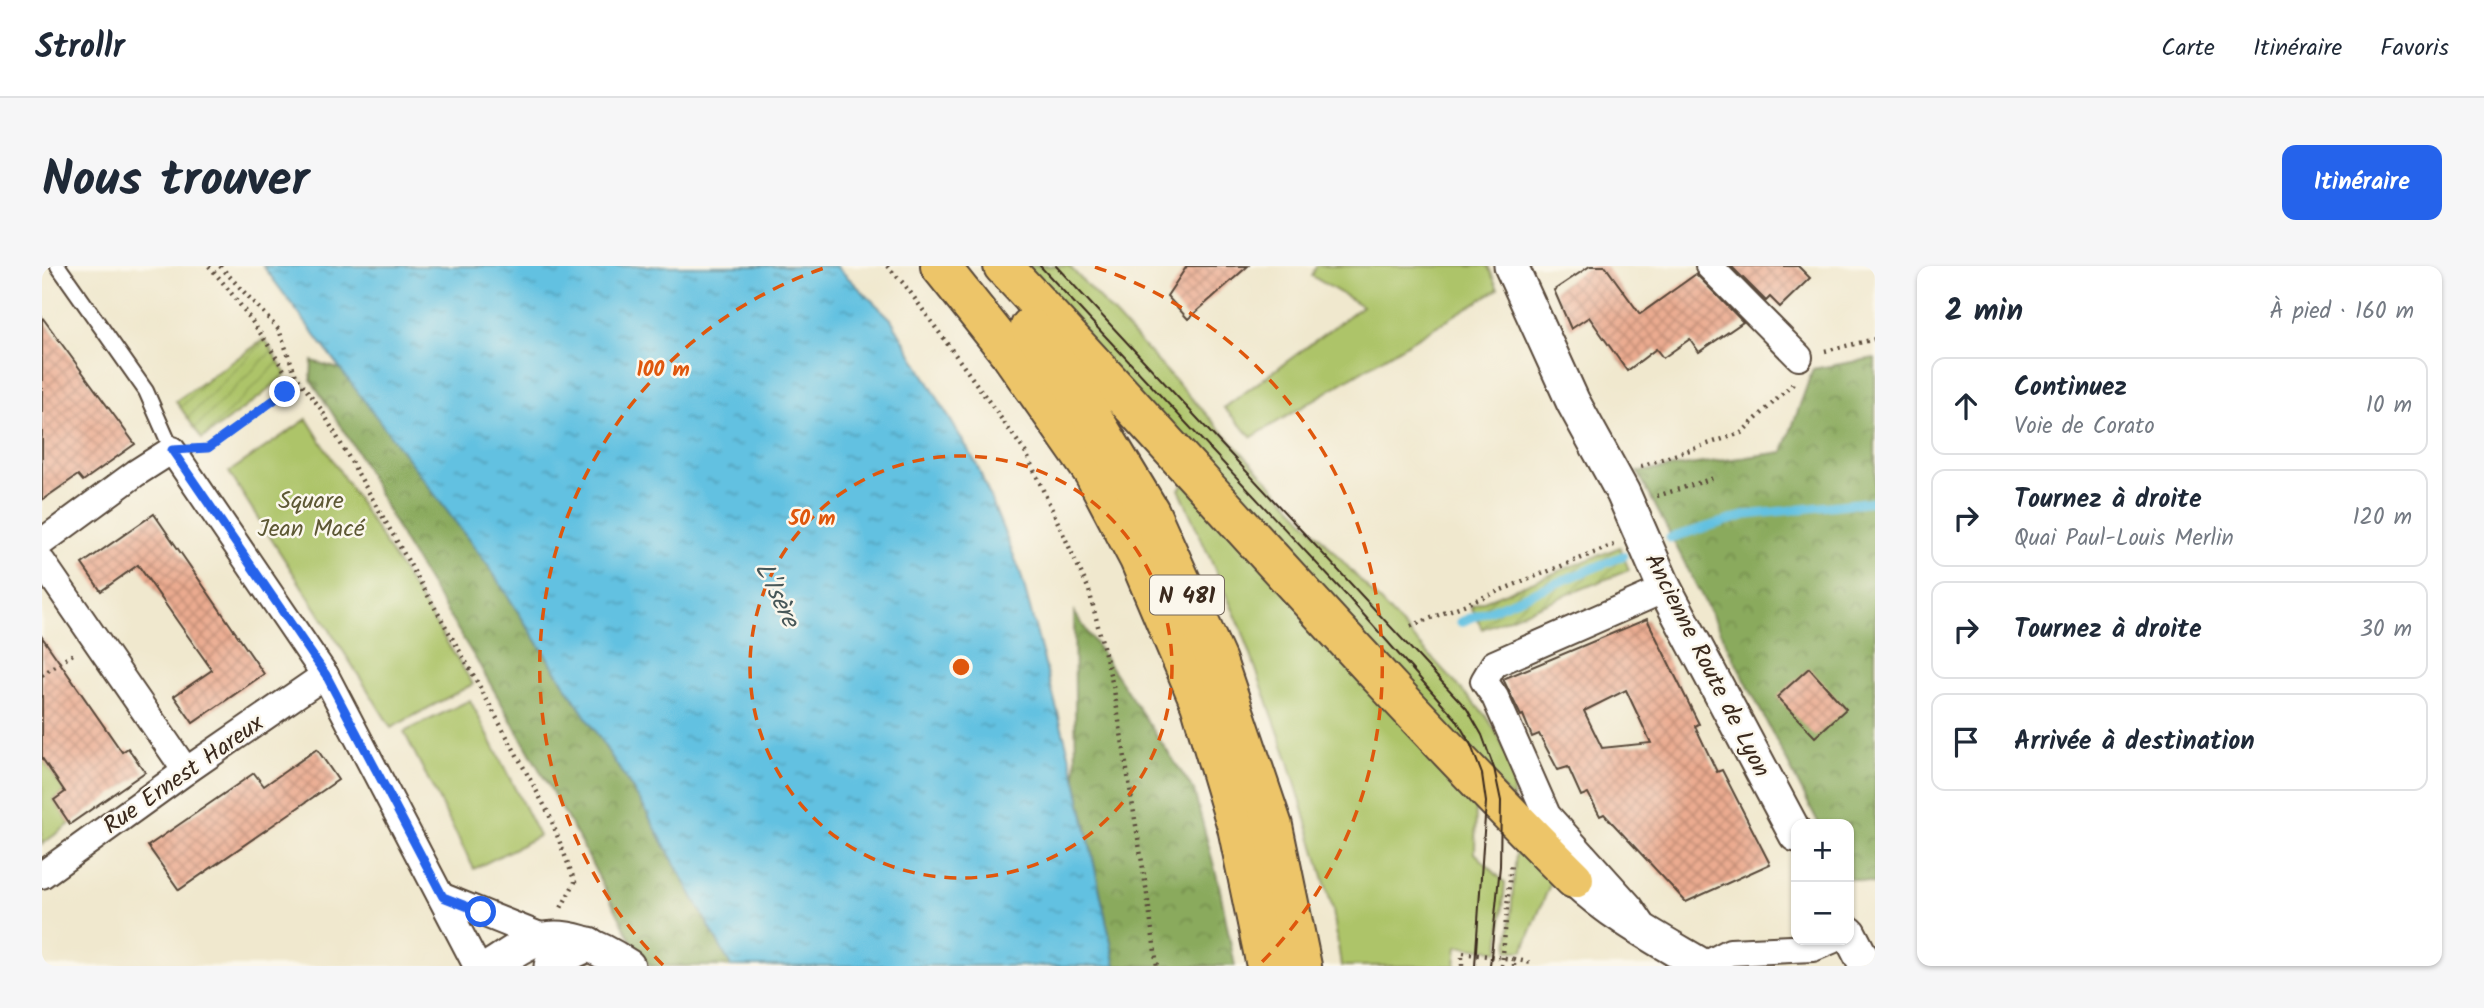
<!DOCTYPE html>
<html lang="fr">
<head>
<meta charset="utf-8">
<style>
	:root { --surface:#fff; --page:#f6f6f7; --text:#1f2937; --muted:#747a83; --line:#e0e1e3; --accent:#2563eb }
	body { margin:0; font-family:Kalam,sans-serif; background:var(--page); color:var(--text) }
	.controls { position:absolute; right:21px; bottom:21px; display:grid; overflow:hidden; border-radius:14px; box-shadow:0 2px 5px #0004 }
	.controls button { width:63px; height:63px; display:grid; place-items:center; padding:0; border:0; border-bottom:2px solid var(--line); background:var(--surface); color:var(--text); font:35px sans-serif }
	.stop { position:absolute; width:21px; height:21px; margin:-16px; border:5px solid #2563eb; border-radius:50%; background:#fff }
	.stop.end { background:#2563eb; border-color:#fff; box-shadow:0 2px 7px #0008 }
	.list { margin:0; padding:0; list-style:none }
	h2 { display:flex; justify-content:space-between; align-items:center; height:91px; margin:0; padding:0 28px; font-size:30px }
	h2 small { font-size:23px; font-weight:400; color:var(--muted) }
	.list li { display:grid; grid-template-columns:46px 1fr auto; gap:21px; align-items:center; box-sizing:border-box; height:98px; margin:0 14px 14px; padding:0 14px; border:2px solid var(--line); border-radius:14px }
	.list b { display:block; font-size:26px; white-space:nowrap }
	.list p { margin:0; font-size:23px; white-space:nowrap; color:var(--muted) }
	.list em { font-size:23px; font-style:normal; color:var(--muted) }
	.icon { flex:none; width:38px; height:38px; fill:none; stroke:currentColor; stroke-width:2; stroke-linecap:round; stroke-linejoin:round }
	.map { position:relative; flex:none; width:1833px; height:700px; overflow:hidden; border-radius:14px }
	header { display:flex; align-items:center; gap:42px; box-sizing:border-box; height:98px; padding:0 35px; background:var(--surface); border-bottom:2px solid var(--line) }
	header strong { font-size:33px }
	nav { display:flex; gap:38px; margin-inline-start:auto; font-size:24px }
	.intro { display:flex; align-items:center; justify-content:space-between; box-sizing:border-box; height:168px; padding:0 42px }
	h1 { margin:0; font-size:49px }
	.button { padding:18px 32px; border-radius:14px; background:var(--accent); color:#fff; font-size:24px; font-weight:700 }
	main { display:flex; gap:42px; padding:0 42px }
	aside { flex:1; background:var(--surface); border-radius:14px; box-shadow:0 2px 5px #0004 }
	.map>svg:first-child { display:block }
	.green { fill:#adc469; stroke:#747744; stroke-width:2 }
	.forest { fill:url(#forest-crowns); stroke:#626a3e; stroke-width:2 }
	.garden { fill:url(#garden-furrows); stroke:#747744; stroke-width:2 }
	.water { fill:url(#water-ripples); stroke:#4e7680; stroke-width:2 }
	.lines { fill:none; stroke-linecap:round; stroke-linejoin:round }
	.stream { stroke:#62c1e1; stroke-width:9 }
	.building { fill:url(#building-cross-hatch); fill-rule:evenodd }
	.service-casing { stroke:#564638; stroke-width:18 }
	.minor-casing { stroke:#564638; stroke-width:30 }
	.tertiary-casing { stroke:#564638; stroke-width:37 }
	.trunk-casing { stroke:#564638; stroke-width:42 }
	.path { stroke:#564638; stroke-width:4.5; stroke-dasharray:2 5; stroke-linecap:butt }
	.service { stroke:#fff; stroke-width:14 }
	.minor { stroke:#fff; stroke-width:26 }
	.tertiary { stroke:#fff; stroke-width:33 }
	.trunk { stroke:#edc569; stroke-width:38 }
	.tram { stroke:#3b2a1e; stroke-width:2 }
	.route { stroke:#2563eb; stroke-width:9 }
	.ring { fill:none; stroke:#df570d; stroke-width:3.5; stroke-dasharray:12 9 }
	.labels { text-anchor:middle; stroke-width:5; stroke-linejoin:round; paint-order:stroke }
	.shield { fill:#fbf7ec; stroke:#75685c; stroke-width:2 }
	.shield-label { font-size:23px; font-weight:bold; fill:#3b2a1e }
	.park-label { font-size:24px; fill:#5d5834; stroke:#fbf7ec }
	.street-label { font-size:24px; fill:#3b2a1e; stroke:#fbf7ec }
	.water-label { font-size:26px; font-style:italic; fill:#475758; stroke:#fbf7ec }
	.centre { fill:#df570d; stroke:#fbf7ec; stroke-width:3.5 }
	.ring-label { font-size:21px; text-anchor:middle; font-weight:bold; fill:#df570d; stroke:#fbf7ec; stroke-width:5; stroke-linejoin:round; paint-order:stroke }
</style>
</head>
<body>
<header>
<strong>Strollr</strong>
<nav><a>Carte</a><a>Itinéraire</a><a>Favoris</a></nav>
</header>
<div class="intro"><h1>Nous trouver</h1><a class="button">Itinéraire</a></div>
<main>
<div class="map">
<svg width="1833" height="700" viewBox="0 0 1833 700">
	<defs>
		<pattern id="forest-crowns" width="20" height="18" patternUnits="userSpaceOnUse" patternTransform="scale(1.75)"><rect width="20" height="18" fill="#8aaa5d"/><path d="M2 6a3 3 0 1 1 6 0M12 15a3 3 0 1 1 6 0" fill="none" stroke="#728b4c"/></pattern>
		<pattern id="garden-furrows" width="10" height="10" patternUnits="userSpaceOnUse" patternTransform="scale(1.75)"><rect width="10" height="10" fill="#adc469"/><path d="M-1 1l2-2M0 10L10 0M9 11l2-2" fill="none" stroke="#8e9f56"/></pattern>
		<pattern id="water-ripples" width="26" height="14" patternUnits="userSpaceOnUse" patternTransform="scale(1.75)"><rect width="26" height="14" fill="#62c1e1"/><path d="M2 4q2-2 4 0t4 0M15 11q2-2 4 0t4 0" fill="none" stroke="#529db6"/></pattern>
		<pattern id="building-cross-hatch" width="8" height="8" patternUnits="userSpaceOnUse" patternTransform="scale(1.75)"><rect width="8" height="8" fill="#ebab90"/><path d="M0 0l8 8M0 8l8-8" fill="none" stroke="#c08b75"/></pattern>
	</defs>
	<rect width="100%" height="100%" fill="#fbf7ec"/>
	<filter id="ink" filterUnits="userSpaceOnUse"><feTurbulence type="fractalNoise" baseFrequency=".0143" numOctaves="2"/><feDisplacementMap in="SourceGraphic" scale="14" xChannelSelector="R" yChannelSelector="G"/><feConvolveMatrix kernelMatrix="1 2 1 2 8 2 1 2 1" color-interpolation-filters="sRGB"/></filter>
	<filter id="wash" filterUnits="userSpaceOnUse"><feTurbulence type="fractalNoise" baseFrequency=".00686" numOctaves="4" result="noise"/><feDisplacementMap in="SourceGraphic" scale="28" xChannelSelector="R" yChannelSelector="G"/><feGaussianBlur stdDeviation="1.57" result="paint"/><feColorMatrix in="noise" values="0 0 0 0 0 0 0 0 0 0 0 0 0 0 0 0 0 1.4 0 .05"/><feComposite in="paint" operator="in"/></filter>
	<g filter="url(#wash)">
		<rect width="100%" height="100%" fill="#f0e8ce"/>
		<g class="green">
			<path d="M975,0h52l417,450c18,27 29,51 27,84z"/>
			<polygon points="1274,0 1446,0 1456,23 1210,171 1182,142 1320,40 1270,10"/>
			<path d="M265,153l166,265 -82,44c-52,-87 -109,-170 -162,-256z"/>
			<polygon points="1147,213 1434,533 1433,587 1463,617 1457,685 1415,680 1413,700 1299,700 1291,644 1247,496 1200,364 1137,223"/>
			<polygon points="428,434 497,570 432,603 362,466"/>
			<polygon points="0,492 23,526 12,534 28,558 0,578"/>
			<polygon points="1475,574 1511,611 1481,685 1466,685"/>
		</g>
		<g class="forest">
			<polygon points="1833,92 1833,618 1807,612 1807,558 1777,558 1596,206 1741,186 1771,103"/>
			<polygon points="270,95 301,104 447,301 600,538 689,700 609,700 596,687 536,571 438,400 362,276 314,184 269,114"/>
			<polygon points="1032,346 1152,525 1177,619 1193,700 1074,700 1034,513"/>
		</g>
		<g class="garden">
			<polygon points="223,73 244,108 220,129 160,173 134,135"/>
			<polygon points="1578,281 1587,304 1440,363 1429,340"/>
		</g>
		<polygon class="water" points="221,0 794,0 849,53 935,199 978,305 1034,514 1074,700 689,700 600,538 447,301"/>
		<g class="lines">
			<g class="stream">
				<polyline points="1628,272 1705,249 1833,235"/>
				<polyline points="1419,356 1581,290"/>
			</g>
		</g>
		<g id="blocks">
			<g class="building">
				<polygon points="1145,0 1206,0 1146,53 1125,30"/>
				<polygon points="1548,0 1563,0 1598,48 1654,8 1701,56 1657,86 1648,73 1621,92 1614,83 1585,105 1547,51 1529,63 1512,24"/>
				<polygon points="1689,0 1756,0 1768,12 1738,41 1728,31 1724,35"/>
				<polygon points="0,51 93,178 41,215 36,209 0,234"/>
				<polygon points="112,248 222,408 151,457 132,430 170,404 138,359 96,299 59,325 40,298"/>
				<path d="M1605,353l52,105 -4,2 22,46 5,-2 48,94 -84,38 -82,-88 -4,2 -12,-23 -7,3 -13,-29 -10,3 -19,-36 -7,3 -9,-22 -2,1 -18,-37zM1584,424l25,53 -49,5 -18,-37z"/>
				<polygon points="0,371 80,486 86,482 103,506 28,558 12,534 23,526 0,492"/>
				<polygon points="1767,402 1804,443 1773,471 1735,431"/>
				<polygon points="275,483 296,514 137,624 106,580 212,507 222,520"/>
			</g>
		</g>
	</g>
	<g filter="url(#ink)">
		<use href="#blocks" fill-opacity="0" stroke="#564638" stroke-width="2"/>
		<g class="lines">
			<g class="service-casing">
				<polyline id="service" points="16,0 104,125 130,184"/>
			</g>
			<g class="minor-casing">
				<g id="minor">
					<polyline points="1667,0 1757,91"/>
					<polyline points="0,276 94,207 130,184 283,409 435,700"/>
					<polyline points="0,296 144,505"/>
					<polyline points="0,609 144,505 283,409"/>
					<polyline points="401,631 503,672"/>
					<polyline points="1599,657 1588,641 1505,549 1453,431 1442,415 1452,398 1623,323"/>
					<polyline points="1661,700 1688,686 1771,682 1790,674"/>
				</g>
			</g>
			<g class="tertiary-casing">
				<g id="tertiary">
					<polyline points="1469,0 1531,136 1581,227 1623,323 1754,569"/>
					<path d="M1532,613c38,36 85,61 129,87"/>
					<polyline points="1807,667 1824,700"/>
					<path d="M450,700c13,-8 24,-17 38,-23 34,-14 69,4 98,23"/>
					<polyline points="509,700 517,692 547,678"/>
				</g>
			</g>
			<g class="trunk-casing">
				<g id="trunk">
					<polyline points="898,0 969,89 1051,206 1097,293 1158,437 1195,561 1224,700"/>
					<path d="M961,0c191,204 374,416 571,613"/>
					<polyline points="988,61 1028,114 1108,246 1175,395 1231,560 1260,700"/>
				</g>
			</g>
			<g class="path">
				<path d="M167,0c31,36 58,75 82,116"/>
				<polyline points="178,0 237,64 254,110 279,143 428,403 507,548 533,616 519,642"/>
				<polyline points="845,0 863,19 984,187 1047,324 1072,424 1104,621 1115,700"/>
				<polyline points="1783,85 1833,73"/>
				<polyline points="159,182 166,182 243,126 254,110"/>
				<polyline points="1599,200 1699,167 1750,119 1751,114"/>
				<polyline points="1615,230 1672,212"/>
				<polyline points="1369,360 1572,279"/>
				<polyline points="0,409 31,388"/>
				<polyline points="1420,700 1420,687 1472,693"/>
				<polyline points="1460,700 1469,596"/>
				<polyline points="1472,700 1472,693 1489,697"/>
			</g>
			<use href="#service" class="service"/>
			<use href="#minor" class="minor"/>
			<use href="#tertiary" class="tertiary"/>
			<use href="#trunk" class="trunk"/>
			<g class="tram">
				<polyline points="998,0 1305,330 1414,453 1428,477 1440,508 1444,536 1433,700"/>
				<polyline points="1014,0 1425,443 1440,469 1452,502 1459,535 1458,600 1448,700"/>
			</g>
		</g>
	</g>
	<g class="lines" filter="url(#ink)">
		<polyline class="route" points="243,126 166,182 130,184 284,409 401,631 439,646"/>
	</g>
	<g class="ring">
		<circle cx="919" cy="401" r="211"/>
		<path d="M621 699A422 422 0 0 1 785 1M1053 1A422 422 0 0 1 1217 699"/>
	</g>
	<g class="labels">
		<rect class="shield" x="1108" y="309.5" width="74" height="39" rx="5"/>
		<g class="shield-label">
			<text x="1145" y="337">N 481</text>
		</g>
		<g class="park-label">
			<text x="269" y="242">Square<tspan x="269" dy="28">Jean Macé</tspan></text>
		</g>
		<g class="street-label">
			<text transform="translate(1666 399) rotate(63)" y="8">Ancienne Route de Lyon</text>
			<text transform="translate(141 508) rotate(-35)" y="8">Rue Ernest Hareux</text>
		</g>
		<g class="water-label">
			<text transform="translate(736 328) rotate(64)" y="9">L'Isère</text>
		</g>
	</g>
	<circle cx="919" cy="401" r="10" class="centre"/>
	<g class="ring-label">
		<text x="621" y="110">100 m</text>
		<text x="770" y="259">50 m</text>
	</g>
</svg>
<div class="controls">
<button>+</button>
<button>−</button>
</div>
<div class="stop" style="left:439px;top:646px"></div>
<div class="stop end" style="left:243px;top:126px"></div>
</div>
<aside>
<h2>2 min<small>À pied · 160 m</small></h2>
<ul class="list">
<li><svg class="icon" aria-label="ahead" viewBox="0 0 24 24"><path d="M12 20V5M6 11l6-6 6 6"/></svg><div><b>Continuez</b><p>Voie de Corato</p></div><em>10 m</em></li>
<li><svg class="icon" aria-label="right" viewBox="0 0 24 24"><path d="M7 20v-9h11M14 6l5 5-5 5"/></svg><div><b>Tournez à droite</b><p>Quai Paul-Louis Merlin</p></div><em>120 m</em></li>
<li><svg class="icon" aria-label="right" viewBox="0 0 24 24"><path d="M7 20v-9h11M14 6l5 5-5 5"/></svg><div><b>Tournez à droite</b></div><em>30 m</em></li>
<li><svg class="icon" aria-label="arrive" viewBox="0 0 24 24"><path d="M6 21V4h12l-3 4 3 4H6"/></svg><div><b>Arrivée à destination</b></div></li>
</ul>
</aside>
</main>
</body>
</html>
